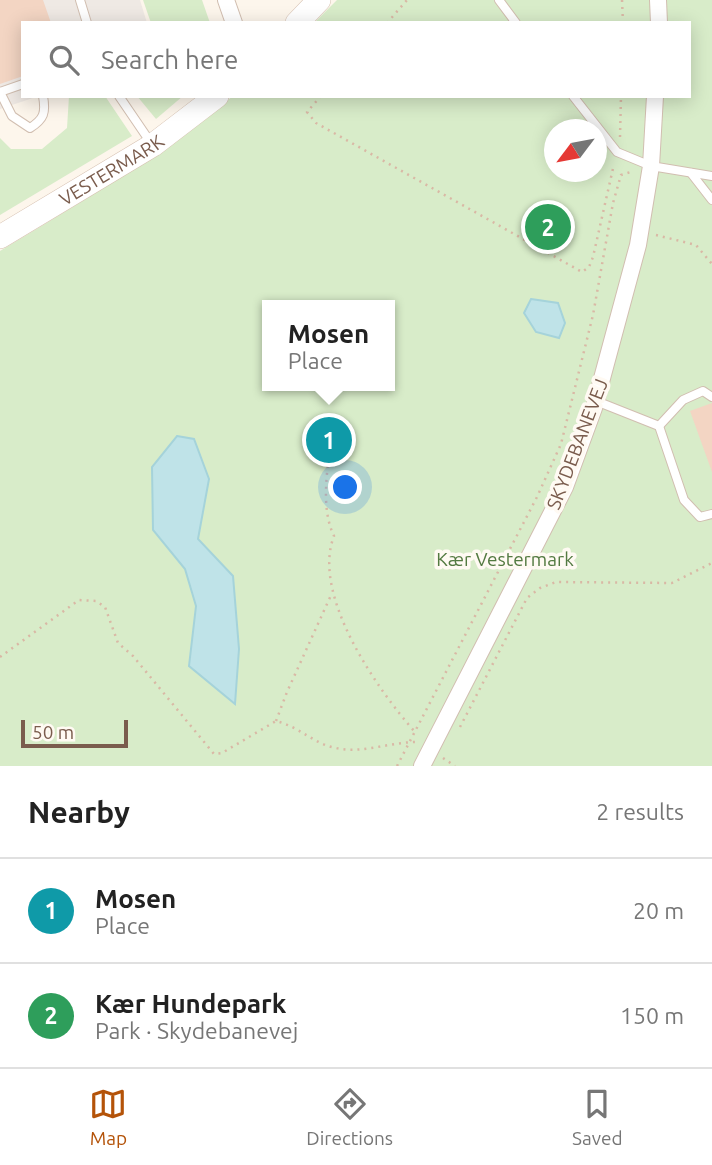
<!DOCTYPE html>
<html lang="en">
<head>
<meta charset="utf-8">
<style>
	:root { --surface:#fff; --page:#f2f2f2; --text:#222; --muted:#767676; --line:#e0e0e0; --accent:#b45309 }
	body { margin:0; font-family:Ubuntu,sans-serif; background:var(--page); color:var(--text) }
	.compass { position:absolute; left:544px; top:119px; width:63px; height:63px; border-radius:50%; background:var(--surface); box-shadow:0 4px 18px #0003; rotate:238deg }
	.scale { position:absolute; left:21px; bottom:18px; width:107px; box-sizing:border-box; padding-left:7px; border:4px solid #7a5c4d; border-top:0; font-size:19px; line-height:24px; white-space:nowrap; color:#7a5c4d; -webkit-text-stroke:5px #fffaf3; paint-order:stroke }
	.you { position:absolute; left:346px; top:488px; width:24px; height:24px; margin:-18px; border:5px solid #fff; border-radius:50%; background:#1a73e8; box-shadow:0 0 0 10px #1a73e833 }
	.badge { display:grid; place-items:center; width:46px; height:46px; border-radius:50%; background:var(--accent); color:#fff; font-size:23px; font-weight:700 }
	.pin { position:absolute; translate:-50% -50%; border:4px solid #fff; box-shadow:0 2px 7px #0006 }
	.popup { position:absolute; left:262px; top:300px; width:133px; height:91px; box-sizing:border-box; display:grid; place-content:center; border-radius:0px; background:var(--surface); filter:drop-shadow(0 2px 5px #0005); font-size:23px; white-space:nowrap; color:var(--muted) }
	.popup b { font-size:26px; color:var(--text) }
	.popup::after { content:''; position:absolute; left:50%; top:100%; margin-left:-14px; border:14px solid transparent; border-top-color:var(--surface) }
	.list { margin:0; padding:0; list-style:none }
	h2 { display:flex; justify-content:space-between; align-items:center; height:91px; margin:0; padding:0 28px; font-size:30px }
	h2 small { font-size:23px; font-weight:400; color:var(--muted) }
	.list li { display:grid; grid-template-columns:46px 1fr auto; gap:21px; align-items:center; box-sizing:border-box; height:105px; padding:0 28px; border-top:2px solid var(--line) }
	.list b { display:block; font-size:26px; white-space:nowrap }
	.list p { margin:0; font-size:23px; white-space:nowrap; color:var(--muted) }
	.list em { font-size:23px; font-style:normal; color:var(--muted) }
	.icon { flex:none; width:38px; height:38px; fill:none; stroke:currentColor; stroke-width:2; stroke-linecap:round; stroke-linejoin:round }
	.map { position:relative; flex:none; width:712px; height:766px; overflow:hidden }
	.search { position:absolute; background:var(--surface); box-shadow:0 4px 18px #0003; left:21px; right:21px; top:21px; height:77px; display:flex; align-items:center; gap:18px; box-sizing:border-box; padding:0 24px; border-radius:0px; color:var(--muted); font-size:26px }
	.sheet { height:301px; background:var(--surface) }
	nav { display:flex; justify-content:space-around; align-items:center; box-sizing:border-box; height:98px; border-top:2px solid var(--line); background:var(--surface); font-size:19px; color:var(--muted) }
	nav a { display:grid; justify-items:center; gap:4px }
	nav .on { color:var(--accent) }
	.map>svg:first-child { display:block }
	.industrial { fill:#efe9e4 }
	.green { fill:#d8ecc9; fill-rule:evenodd }
	.water { fill:#bfe3e8; stroke:#a5d3da; stroke-width:2 }
	.building { fill:#f3d5c3 }
	.lines { fill:none; stroke-linecap:round; stroke-linejoin:round }
	.lane-casing { stroke:#d1beb0; stroke-width:10 }
	.street-casing { stroke:#d1beb0; stroke-width:18 }
	.secondary-casing { stroke:#d6c0b0; stroke-width:24 }
	.path { stroke:#d9b8a5; stroke-width:2.5; stroke-dasharray:2 5; stroke-linecap:butt }
	.lane { stroke:#fff; stroke-width:8 }
	.street { stroke:#fff; stroke-width:16 }
	.secondary { stroke:#fff; stroke-width:23 }
	.labels { text-anchor:middle; stroke-width:7; stroke-linejoin:round; paint-order:stroke }
	.street-label { font-size:19px; fill:#7a5c4d; stroke:#fffaf3 }
	.park-label { font-size:19px; fill:#537a41; stroke:#fffaf3 }
</style>
</head>
<body>
<div class="map">
<svg width="712" height="766" viewBox="0 0 712 766">
	<rect width="100%" height="100%" fill="#fdf6ec"/>
	<polygon class="industrial" points="0,0 140,0 147,23 23,23 23,96 39,96 0,109"/>
	<g class="green">
		<polygon points="143,0 202,0 210,23 151,23"/>
		<path d="M337,0h375v766h-712v-515c80,-48 160,-96 233,-155h456v-73h-375zM554,130h42v42h-42zM268,305h122v81h-122z"/>
		<polygon points="69,96 105,96 132,136 0,215 0,138 11,149 42,149 67,128"/>
		<polygon points="137,96 183,96 156,119"/>
	</g>
	<g class="water">
		<polygon points="531,299 558,303 565,323 559,338 536,332 524,313"/>
		<polygon points="177,436 194,439 209,479 198,539 233,576 239,649 235,704 189,666 196,606 185,569 153,530 152,467"/>
	</g>
	<g class="building">
		<polygon points="0,0 43,0 51,23 23,23 23,76 0,84"/>
		<polygon points="712,403 712,472 690,411"/>
	</g>
	<g class="lines">
		<g class="lane-casing">
			<g id="lane">
				<polyline points="80,0 87,23"/>
				<polyline points="499,0 516,23"/>
				<path d="M0,92l12,24 18,12c14,-9 16,-15 13,-32"/>
				<polyline points="0,92 23,84"/>
				<polyline points="119,96 151,143"/>
				<polyline points="573,96 617,152 651,166 712,176"/>
				<polyline points="691,173 712,200"/>
				<polyline points="596,401 659,426 683,400 703,391 712,397"/>
				<polyline points="659,426 684,500 700,517 712,514"/>
			</g>
		</g>
		<g class="street-casing">
			<g id="street">
				<polyline points="226,0 234,23"/>
				<polyline points="658,0 659,23"/>
				<polyline points="422,766 565,487 594,408 638,245 651,166 655,96"/>
			</g>
		</g>
		<g class="secondary-casing">
			<g id="secondary">
				<polyline points="297,23 319,0"/>
				<path id="s1" d="M0,237l153,-92 64,-49"/>
			</g>
		</g>
		<g class="path">
			<polyline points="622,0 623,23"/>
			<polyline points="387,23 407,0"/>
			<polyline points="321,96 307,112 316,123 582,272 589,267 593,257 614,164"/>
			<polyline points="620,137 621,96"/>
			<polyline points="656,235 696,245 712,264"/>
			<path d="M330,445c-3,29 -9,64 4,91 -23,59 43,153 81,196"/>
			<path d="M0,657l79,-57 17,1 9,6 13,36 15,13 81,98 8,-1 54,-32c24,6 38,23 60,27 26,6 54,-6 81,-6"/>
			<polyline points="276,721 287,692 332,593"/>
			<polyline points="460,727 527,598 540,588 556,582 672,583 712,563"/>
			<polyline points="443,758 455,766"/>
			<polyline points="397,766 537,497 561,444 593,315 613,203 621,175 634,171"/>
		</g>
		<use href="#lane" class="lane"/>
		<use href="#street" class="street"/>
		<use href="#secondary" class="secondary"/>
	</g>
	<g class="labels">
		<g class="street-label">
			<text dy="7" stroke="none"><textPath href="#s1" startOffset="130">VESTERMARK</textPath></text>
			<text transform="translate(577 444) rotate(-69)" y="7">SKYDEBANEVEJ</text>
		</g>
		<g class="park-label">
			<text x="505" y="566">Kær Vestermark</text>
		</g>
	</g>
</svg>
<svg class="compass" viewBox="-18 -18 36 36"><path d="M0-13l5 13h-10z" fill="#e53935"/><path d="M0 13l5-13h-10z" fill="#767676"/></svg>
<div class="scale">50 m</div>
<div class="you"></div>
<div class="pin badge" style="left:329px;top:440px;background:#0f9aa8">1</div>
<div class="popup"><b>Mosen</b>Place</div>
<div class="pin badge" style="left:548px;top:227px;background:#2e9e5b">2</div>
<div class="search"><svg class="icon" aria-label="search" viewBox="0 0 24 24"><circle cx="10" cy="10" r="6"/><path d="M15 15l6 6"/></svg>Search here</div>
</div>
<section class="sheet">
<h2>Nearby<small>2 results</small></h2>
<ul class="list">
<li><span class="badge" style="background:#0f9aa8">1</span><div><b>Mosen</b><p>Place</p></div><em>20 m</em></li>
<li><span class="badge" style="background:#2e9e5b">2</span><div><b>Kær Hundepark</b><p>Park · Skydebanevej</p></div><em>150 m</em></li>
</ul>
</section>
<nav>
<a class="on"><svg class="icon" aria-label="map" viewBox="0 0 24 24"><path d="M3 6l6-2 6 2 6-2v14l-6 2-6-2-6 2zM9 4v14M15 6v14"/></svg>Map</a>
<a><svg class="icon" aria-label="directions" viewBox="0 0 24 24"><path d="M12 3l9 9-9 9-9-9zM9 14v-3h6M13 9l2 2-2 2"/></svg>Directions</a>
<a><svg class="icon" aria-label="saved" viewBox="0 0 24 24"><path d="M7 4h10v16l-5-4-5 4z"/></svg>Saved</a>
</nav>
</body>
</html>
